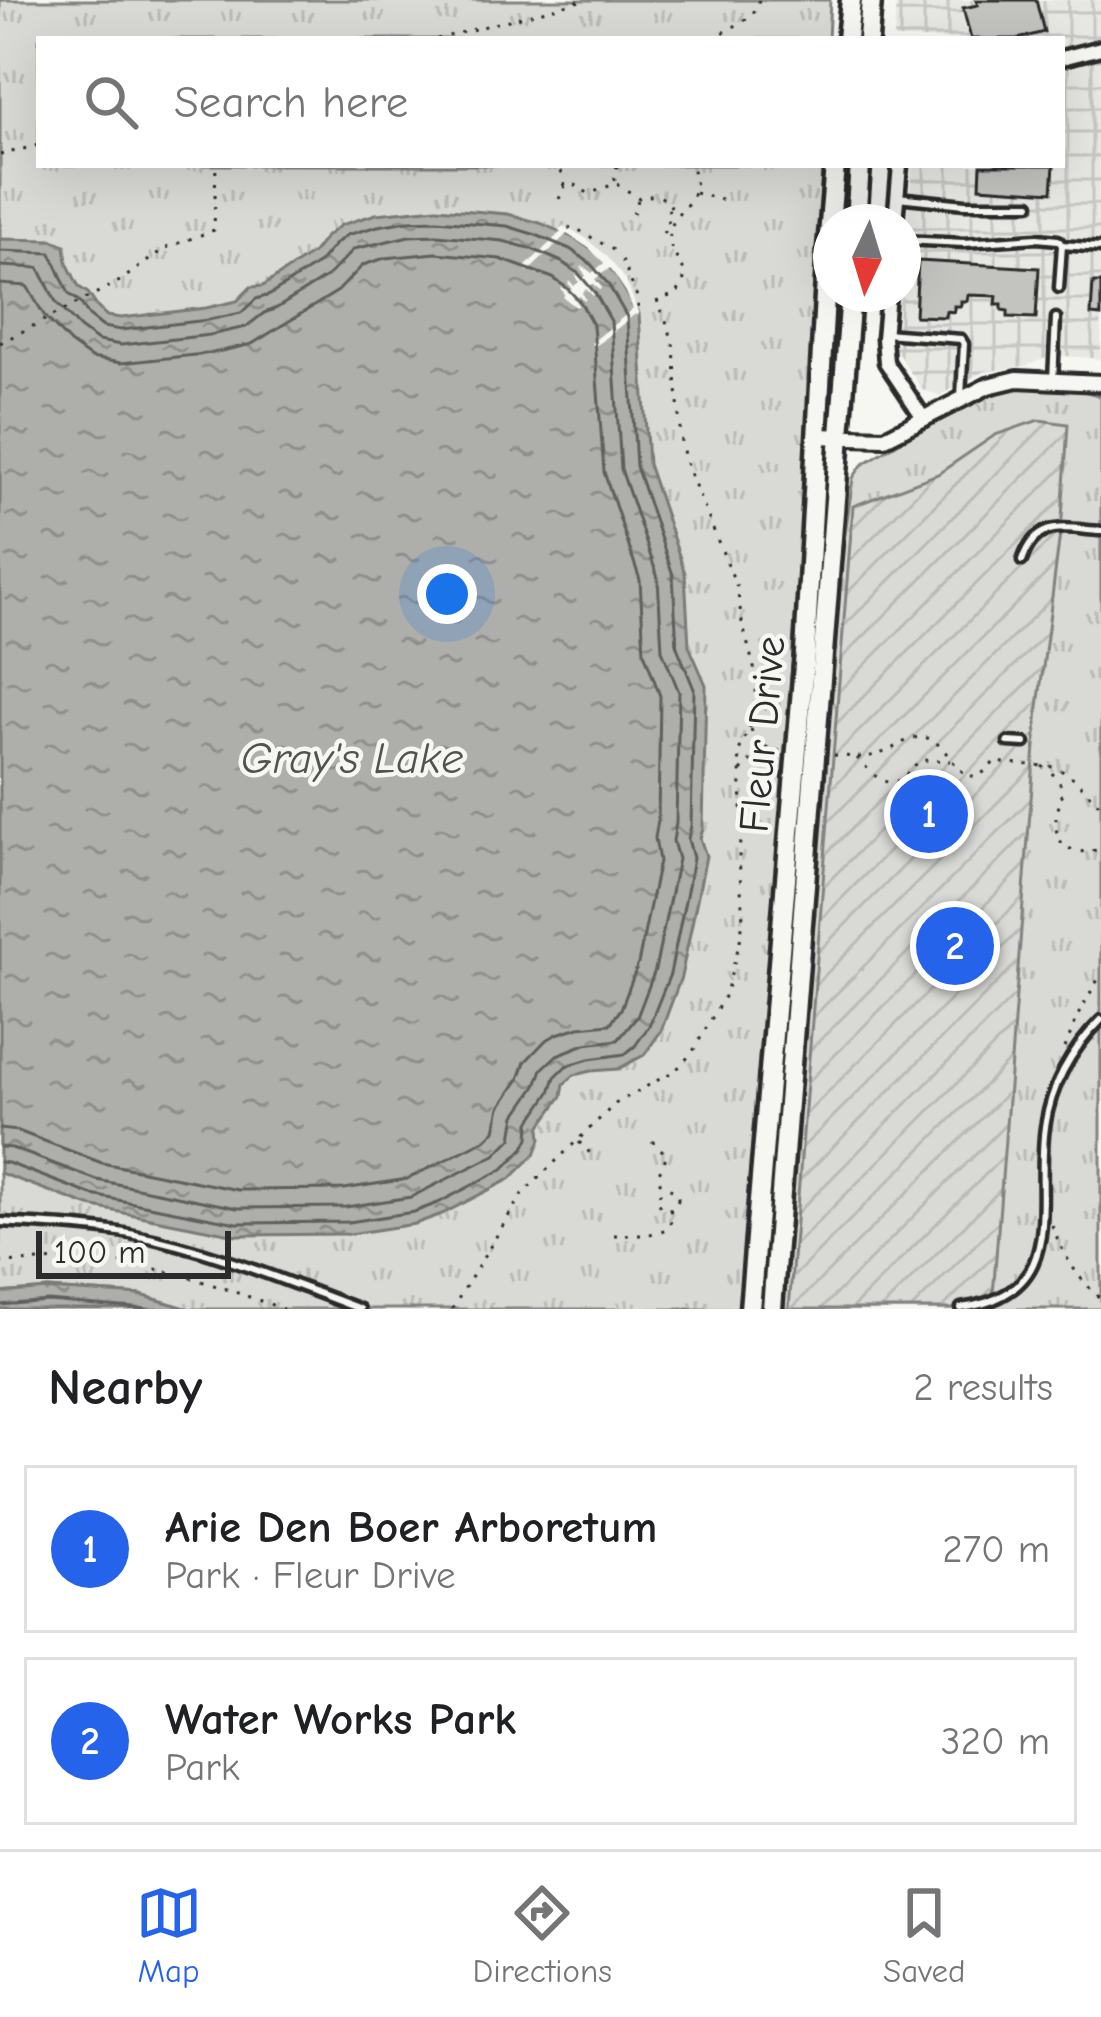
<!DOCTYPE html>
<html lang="en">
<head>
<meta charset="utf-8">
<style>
	:root { --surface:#fff; --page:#f2f2f2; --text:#202124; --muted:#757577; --line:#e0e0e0; --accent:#2563eb }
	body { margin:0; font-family:"Comic Neue",sans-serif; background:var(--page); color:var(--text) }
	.compass { position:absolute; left:813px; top:204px; width:108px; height:108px; border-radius:50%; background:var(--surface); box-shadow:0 12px 48px #0002; rotate:184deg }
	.scale { position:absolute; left:36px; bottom:30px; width:195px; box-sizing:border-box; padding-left:12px; border:6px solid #2b2b2b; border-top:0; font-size:33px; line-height:42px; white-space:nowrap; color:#2b2b2b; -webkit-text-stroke:9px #f6f6f2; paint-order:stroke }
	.you { position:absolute; left:447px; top:594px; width:42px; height:42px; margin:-30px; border:9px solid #fff; border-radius:50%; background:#1a73e8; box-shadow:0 0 0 18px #1a73e833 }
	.badge { display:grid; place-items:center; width:78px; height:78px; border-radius:50%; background:var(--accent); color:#fff; font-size:39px; font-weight:700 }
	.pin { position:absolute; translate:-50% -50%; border:6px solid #fff; box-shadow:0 3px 12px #0006 }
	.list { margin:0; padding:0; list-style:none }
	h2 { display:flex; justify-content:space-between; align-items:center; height:156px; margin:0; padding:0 48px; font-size:51px }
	h2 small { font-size:39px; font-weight:400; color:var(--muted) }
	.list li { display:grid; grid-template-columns:78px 1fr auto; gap:36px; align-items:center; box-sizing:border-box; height:168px; margin:0 24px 24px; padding:0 24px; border:3px solid var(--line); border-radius:0px }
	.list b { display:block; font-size:45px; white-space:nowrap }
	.list p { margin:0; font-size:39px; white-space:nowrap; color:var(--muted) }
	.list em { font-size:39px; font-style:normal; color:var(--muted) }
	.icon { flex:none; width:66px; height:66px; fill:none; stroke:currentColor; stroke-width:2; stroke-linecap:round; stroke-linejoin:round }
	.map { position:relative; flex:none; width:1101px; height:1309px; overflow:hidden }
	.search { position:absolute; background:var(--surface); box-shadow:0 12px 48px #0002; left:36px; right:36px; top:36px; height:132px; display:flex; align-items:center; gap:30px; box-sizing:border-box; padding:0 42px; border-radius:0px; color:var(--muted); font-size:45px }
	.sheet { height:540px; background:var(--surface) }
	nav { display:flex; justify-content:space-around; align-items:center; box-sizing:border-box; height:168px; border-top:3px solid var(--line); background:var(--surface); font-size:33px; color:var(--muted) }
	nav a { display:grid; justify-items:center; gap:6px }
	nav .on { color:var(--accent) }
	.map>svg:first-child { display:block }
	.industrial { fill:url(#industrial-grid) }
	.park { fill:url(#park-tufts); stroke:#828280; stroke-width:3 }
	.garden { fill:url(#garden-furrows); stroke:#828280; stroke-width:3 }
	.water { fill:url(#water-ripples); stroke:#7a7a78; stroke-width:3 }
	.pier { fill:#f6f6f2 }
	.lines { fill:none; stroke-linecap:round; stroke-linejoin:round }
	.shore { stroke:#5f5f5e; stroke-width:3 }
	.building { fill:#c3c3c0; stroke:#2b2b2b; stroke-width:3 }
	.service-casing { stroke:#2b2b2b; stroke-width:15 }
	.minor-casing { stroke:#2b2b2b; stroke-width:21 }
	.tertiary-casing { stroke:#2b2b2b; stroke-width:22 }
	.primary-casing { stroke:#2b2b2b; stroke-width:27 }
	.path { stroke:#2b2b2b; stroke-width:3; stroke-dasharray:3 9; stroke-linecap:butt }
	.service { stroke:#f6f6f2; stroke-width:6 }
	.minor { stroke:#f6f6f2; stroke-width:12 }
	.tertiary { stroke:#f6f6f2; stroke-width:14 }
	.primary { stroke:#f6f6f2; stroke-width:18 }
	.labels { text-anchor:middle; stroke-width:9; stroke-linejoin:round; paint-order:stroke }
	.street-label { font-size:42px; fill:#2b2b2b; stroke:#f6f6f2 }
	.water-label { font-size:45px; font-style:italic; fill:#525251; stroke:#f6f6f2 }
</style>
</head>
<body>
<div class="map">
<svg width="1101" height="1309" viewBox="0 0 1101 1309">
	<defs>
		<pattern id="industrial-grid" width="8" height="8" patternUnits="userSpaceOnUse" patternTransform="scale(3)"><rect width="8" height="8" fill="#e7e7e3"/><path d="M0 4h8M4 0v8" fill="none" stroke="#c6c6c3"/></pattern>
		<pattern id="park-tufts" width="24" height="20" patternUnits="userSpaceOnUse" patternTransform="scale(3)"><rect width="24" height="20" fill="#d9d9d5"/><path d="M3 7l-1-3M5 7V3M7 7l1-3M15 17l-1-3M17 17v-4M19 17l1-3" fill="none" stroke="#babab7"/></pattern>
		<pattern id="garden-furrows" width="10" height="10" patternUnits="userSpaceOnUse" patternTransform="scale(3)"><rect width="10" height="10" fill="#d9d9d5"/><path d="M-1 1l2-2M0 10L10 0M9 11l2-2" fill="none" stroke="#babab7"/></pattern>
		<pattern id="water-ripples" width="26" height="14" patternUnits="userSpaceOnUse" patternTransform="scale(3)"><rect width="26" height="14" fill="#aeaeab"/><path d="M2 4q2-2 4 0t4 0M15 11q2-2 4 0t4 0" fill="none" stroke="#8e8e8b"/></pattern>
	</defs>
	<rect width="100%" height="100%" fill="#f6f6f2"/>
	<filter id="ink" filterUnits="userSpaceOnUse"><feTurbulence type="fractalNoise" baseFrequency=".00833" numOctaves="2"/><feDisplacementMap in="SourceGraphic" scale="24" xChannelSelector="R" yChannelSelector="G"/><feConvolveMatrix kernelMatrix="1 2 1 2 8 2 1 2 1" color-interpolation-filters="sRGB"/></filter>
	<g filter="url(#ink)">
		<polygon class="industrial" points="896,0 1101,0 1101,359 1054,355 1025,366 983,372 940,395 922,390 895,349 900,294 903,294 903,265 913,165 1062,165 1062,39 894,39"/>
		<g class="park">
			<path d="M0,0h830l-2,39h-789v126h783c-18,382 -49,763 -81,1144h-552l-48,-14 -93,-6 -48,4z"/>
			<polygon points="1025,385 1073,388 1101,396 1101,1309 781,1309 835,605 853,478 862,465 961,404 988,391"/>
		</g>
		<polygon class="garden" points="1039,420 1068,424 1062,518 1038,707 992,1309 789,1309 853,506 938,474 995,435"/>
		<g class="water">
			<polygon points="437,208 508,214 540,223 576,239 598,254 617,277 639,314 648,464 685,573 689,646 706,685 703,829 700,838 706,856 681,977 661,1031 644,1055 618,1069 591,1071 574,1075 564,1084 562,1096 540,1127 541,1139 535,1154 510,1179 442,1214 415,1224 350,1234 236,1235 89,1206 0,1173 0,239 53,240 65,245 67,263 79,287 88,293 98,308 107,316 121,318 206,308 237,301 251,287 263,286 313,253 325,237 341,225 376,214"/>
			<polygon points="48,1289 141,1295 189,1309 0,1309 0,1293"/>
		</g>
		<polygon class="pier" points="563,226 584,237 607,256 626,281 639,314 634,315 594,347 591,343 633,309 626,292 610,268 595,279 602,288 600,290 593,284 589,287 595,294 593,296 586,289 582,293 586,299 584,301 580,296 575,299 579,305 576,307 563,297 565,294 561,289 563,287 568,292 572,288 568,283 570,281 574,286 579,282 575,273 582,279 586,276 581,268 583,266 592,273 604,263 589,248 567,234 528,272 524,268 561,232 559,230"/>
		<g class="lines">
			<g class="shore">
				<polyline points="0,251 51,253 69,294 80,302 89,316 103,327 121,330 208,320 241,313 256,299 270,295 319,263 335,244 347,235 378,226 408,221 437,220 507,226 536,235 570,249 590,263 608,284 627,317 636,466 673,575 677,647 694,689 691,826 688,839 693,858 689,881 670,974 649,1026 635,1046 625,1054 589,1059 566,1066 555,1077 550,1092 530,1122 529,1138 524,1148 503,1169 438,1203 414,1212 349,1222 237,1223 92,1195 8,1163 0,1162"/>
				<polyline points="0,266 39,268 56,302 80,328 98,341 121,345 210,335 246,327 264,313 277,308 328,276 354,249 409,236 437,235 503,241 532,249 562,262 579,274 595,293 611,321 621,469 658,578 662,650 679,692 676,823 673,841 678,859 655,970 637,1017 618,1040 585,1044 557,1055 542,1069 536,1086 516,1115 512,1138 495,1155 411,1197 346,1207 237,1208 97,1180 12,1148 0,1147"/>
				<polyline points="0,284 27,286 44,315 70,343 91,358 121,363 213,353 252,344 338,291 363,265 385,258 436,253 500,259 553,278 567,288 581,303 593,325 604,472 640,580 644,652 660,696 658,820 655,838 659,861 638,964 621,1009 610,1024 579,1027 557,1034 545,1041 525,1062 519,1079 500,1107 495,1130 485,1140 407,1179 344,1189 238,1190 102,1163 18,1131 0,1129"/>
				<polyline points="0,1305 48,1301 146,1309"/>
			</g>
		</g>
		<g class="building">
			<polygon points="976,0 1036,0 1044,32 1018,39 971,39 963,8 978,5"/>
			<polygon points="981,165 1054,165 1052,192 980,187"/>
			<polygon points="918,261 1039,268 1036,318 1008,317 1008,311 1002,310 1002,304 996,304 997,296 968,295 967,301 961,301 961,306 954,306 954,312 946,311 945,317 915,316"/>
			<polygon points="1093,283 1101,283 1101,316 1091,315"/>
		</g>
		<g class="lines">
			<g class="service-casing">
				<g id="service">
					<polyline points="897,197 965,204 1030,204"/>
					<polyline points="903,240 964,243 1037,238 1058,240 1062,245 1101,248"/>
					<polyline points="1059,288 1062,245"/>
					<polyline points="885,333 961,339 964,344 961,396"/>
					<polyline points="1053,380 1056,318"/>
					<path d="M1022,561c14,-43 44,-32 79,-30"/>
					<polyline points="1008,742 1025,743"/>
					<path d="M0,1222c43,3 87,4 130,12 79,15 155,47 230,75"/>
					<path d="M961,1308c110,-15 73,-105 84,-181 6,-42 27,-78 56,-107"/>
				</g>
			</g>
			<g class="minor-casing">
				<g id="minor">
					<polyline points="1062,58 1101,48"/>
					<polyline points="895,222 900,165"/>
					<polyline points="888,294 884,338 886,362 924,419"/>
				</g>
			</g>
			<g class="tertiary-casing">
				<polyline id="tertiary" points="816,436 885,438 988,386 1017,379 1101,383"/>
			</g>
			<g class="primary-casing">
				<g id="primary">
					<polyline points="847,39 851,0"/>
					<polyline points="868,39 871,0"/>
					<polyline points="856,222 860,165"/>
					<polyline points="750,1309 805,653 827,260 835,165"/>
					<polyline points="772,1309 851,294"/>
				</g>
			</g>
			<g class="path">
				<polyline points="437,39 584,0"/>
				<polyline points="713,39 752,16 759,0"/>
				<polyline points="0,155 39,145"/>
				<polyline points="561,171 565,186"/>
				<path d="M617,184l22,14c19,-5 29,-2 36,17"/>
				<polyline points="695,193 722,200"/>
				<path d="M559,199l6,-13c12,-4 15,2 24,8l25,-10 3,-19"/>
				<polyline points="633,214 638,200"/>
				<polyline points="568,228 577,229 615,251"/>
				<polyline points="663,233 668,226 667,211 671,209"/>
				<polyline points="622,260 638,299 638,309"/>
				<polyline points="0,343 120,281 166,248 214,230 216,165"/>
				<path d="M751,729c4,14 15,21 29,22"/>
				<path d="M834,755c17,2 32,4 48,-2 16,-5 27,-19 45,-15 26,7 35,64 67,24l61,5 19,11 27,28"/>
				<path d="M857,758c11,10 25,31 42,22 8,-5 14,-15 23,-20l28,1"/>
				<path d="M1042,766c36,23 11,36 14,61 2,25 27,29 45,21"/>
				<polyline points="741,771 754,757 765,751"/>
				<polyline points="1065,1048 1077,1017 1101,974"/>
				<polyline points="652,1141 667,1155 658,1175 662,1188"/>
				<polyline points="579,1142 591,1154 596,1154"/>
				<circle cx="668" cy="1199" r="10"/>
				<path d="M1052,1225c11,30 25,53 49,74"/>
				<polyline points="614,1235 647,1235 667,1229 672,1219 670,1208"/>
				<path d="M0,1263c43,-2 88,-6 131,1 52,9 102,27 152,45"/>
				<path d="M452,1309l70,-115 93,-90 61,-34 16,-17 34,-60 14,-52 3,-21 -4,-63 3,-52 -3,-54 15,-33 3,-39 -15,-57 -5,-35 -50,-121 -6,-23 -7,-95 -6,-23 -12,-23 21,-9c19,-27 -4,-28 -7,-51 -4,-36 39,-35 21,-77"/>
			</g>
			<use href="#service" class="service"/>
			<use href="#minor" class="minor"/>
			<use href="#tertiary" class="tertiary"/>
			<use href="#primary" class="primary"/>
		</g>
	</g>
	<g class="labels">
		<g class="street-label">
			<text transform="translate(761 734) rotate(-85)" y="15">Fleur Drive</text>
		</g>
		<g class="water-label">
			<text x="352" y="773">Gray's Lake</text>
		</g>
	</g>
</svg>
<svg class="compass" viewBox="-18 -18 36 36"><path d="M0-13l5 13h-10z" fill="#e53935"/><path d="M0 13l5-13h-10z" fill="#757577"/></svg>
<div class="scale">100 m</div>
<div class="you"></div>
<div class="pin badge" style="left:929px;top:814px">1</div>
<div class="pin badge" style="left:955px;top:946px">2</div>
<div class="search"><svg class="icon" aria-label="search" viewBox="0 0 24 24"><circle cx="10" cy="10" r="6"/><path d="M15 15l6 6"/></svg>Search here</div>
</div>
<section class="sheet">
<h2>Nearby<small>2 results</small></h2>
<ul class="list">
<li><span class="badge">1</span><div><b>Arie Den Boer Arboretum</b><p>Park · Fleur Drive</p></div><em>270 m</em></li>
<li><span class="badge">2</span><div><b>Water Works Park</b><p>Park</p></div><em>320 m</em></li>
</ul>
</section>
<nav>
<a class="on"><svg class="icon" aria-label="map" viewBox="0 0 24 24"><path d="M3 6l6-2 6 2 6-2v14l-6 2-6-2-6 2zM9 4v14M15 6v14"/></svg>Map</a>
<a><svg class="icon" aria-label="directions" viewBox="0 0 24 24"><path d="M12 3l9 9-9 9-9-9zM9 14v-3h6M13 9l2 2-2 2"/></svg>Directions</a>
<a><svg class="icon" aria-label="saved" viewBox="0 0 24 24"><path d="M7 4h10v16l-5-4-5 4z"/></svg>Saved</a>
</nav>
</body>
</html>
